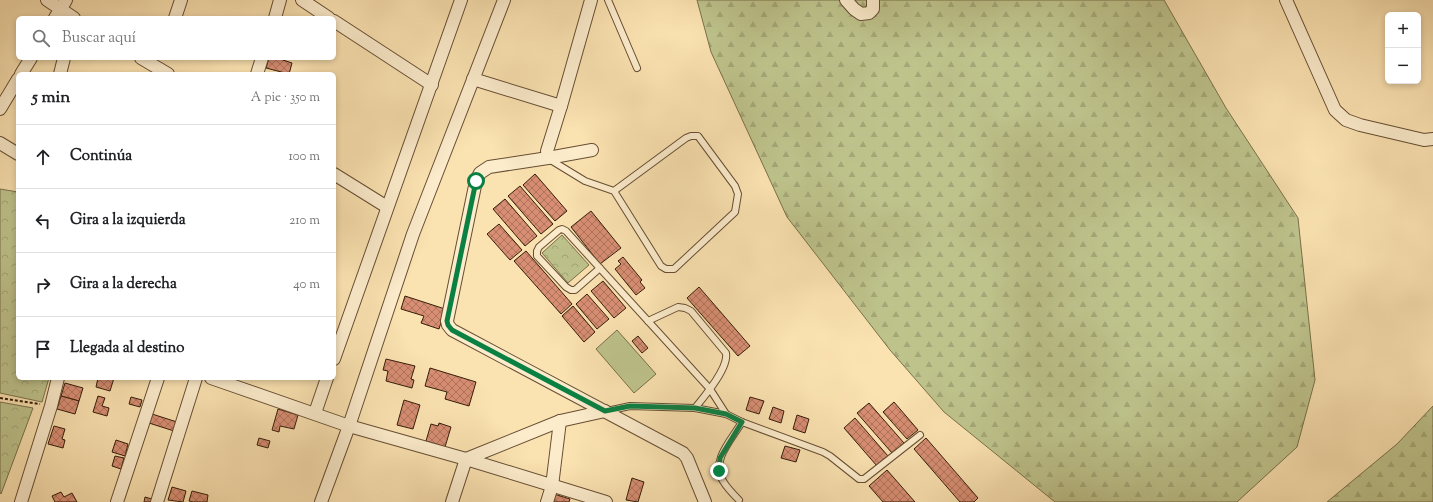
<!DOCTYPE html>
<html lang="es">
<head>
<meta charset="utf-8">
<style>
	:root { --surface:#fff; --page:#f2f2f2; --text:#202124; --muted:#757577; --line:#e0e0e0 }
	body { margin:0; font-family:"Sorts Mill Goudy",serif; background:var(--page); color:var(--text) }
	.controls { position:absolute; right:12px; top:12px; display:grid; overflow:hidden; border-radius:6px; box-shadow:0 2px 6px #0003 }
	.controls button { width:36px; height:36px; display:grid; place-items:center; padding:0; border:0; border-bottom:1px solid var(--line); background:var(--surface); color:var(--text); font:20px sans-serif }
	.stop { position:absolute; width:12px; height:12px; margin:-9px; border:3px solid #0b8043; border-radius:50%; background:#fff }
	.stop.end { background:#0b8043; border-color:#fff; box-shadow:0 1px 4px #0008 }
	.list { margin:0; padding:0; list-style:none }
	h2 { display:flex; justify-content:space-between; align-items:center; height:52px; margin:0; padding:0 16px; font-size:17px }
	h2 small { font-size:13px; font-weight:400; color:var(--muted) }
	.list li { display:grid; grid-template-columns:26px 1fr auto; gap:12px; align-items:center; box-sizing:border-box; height:64px; padding:0 16px; border-top:1px solid var(--line) }
	.list b { display:block; font-size:15px; white-space:nowrap }
	.list em { font-size:13px; font-style:normal; color:var(--muted) }
	.icon { flex:none; width:22px; height:22px; fill:none; stroke:currentColor; stroke-width:2; stroke-linecap:round; stroke-linejoin:round }
	.map { position:relative; flex:none; width:1433px; height:502px; overflow:hidden }
	.search { position:absolute; background:var(--surface); box-shadow:0 2px 6px #0003; left:16px; top:16px; width:320px; height:44px; display:flex; align-items:center; gap:10px; box-sizing:border-box; padding:0 14px; border-radius:6px; color:var(--muted); font-size:15px }
	.panel { position:absolute; background:var(--surface); box-shadow:0 2px 6px #0003; left:16px; top:72px; width:320px; height:308px; border-radius:6px }
	.map>svg:first-child { display:block }
	.forest { fill:url(#forest-firs); stroke:#79704a }
	.park { fill:url(#park-crowns); stroke:#79704a }
	.garden { fill:#bec38c; stroke:#79704a }
	.building { fill:url(#building-cross-hatch); stroke:#341d09 }
	.lines { fill:none; stroke-linecap:round; stroke-linejoin:round }
	.service-casing { stroke:#664e33; stroke-width:8 }
	.minor-casing { stroke:#664e33; stroke-width:14 }
	.path { stroke:#341d09; stroke-width:2; stroke-dasharray:3 2; stroke-linecap:butt }
	.service { stroke:#fceccc; stroke-width:6 }
	.minor { stroke:#fceccc; stroke-width:12 }
	.route { stroke:#0b8043; stroke-width:5 }
</style>
</head>
<body>
<div class="map">
<svg width="1433" height="502" viewBox="0 0 1433 502">
	<defs>
		<pattern id="forest-firs" width="22" height="20" patternUnits="userSpaceOnUse"><rect width="22" height="20" fill="#bec38c"/><path d="M5 1l3.5 6h-7zM16 11l3.5 6h-7z" fill="#a4a777"/></pattern>
		<pattern id="park-crowns" width="20" height="18" patternUnits="userSpaceOnUse"><rect width="20" height="18" fill="#bec38c"/><path d="M2 6a3 3 0 1 1 6 0M12 15a3 3 0 1 1 6 0" fill="none" stroke="#a4a777"/></pattern>
		<pattern id="building-cross-hatch" width="8" height="8" patternUnits="userSpaceOnUse"><rect width="8" height="8" fill="#d88e73"/><path d="M0 0l8 8M0 8l8-8" fill="none" stroke="#b0735d"/></pattern>
	</defs>
	<rect width="100%" height="100%" fill="#fbe2b1"/>
	<filter id="stains"><feTurbulence type="fractalNoise" baseFrequency=".005" numOctaves="4"/><feColorMatrix values="0 0 0 0 .2 0 0 0 0 .09 0 0 0 0 .02 0 0 0 .5 -.17"/></filter>
	<radialGradient id="worn" r=".72"><stop offset=".6" stop-color="#630" stop-opacity="0"/><stop offset="1" stop-color="#630" stop-opacity=".3"/></radialGradient>
	<g class="forest">
		<polygon points="697,0 1164,0 1226,108 1298,218 1315,380 1297,447 1237,502 1055,502 944,412 890,350 787,217 711,52"/>
		<polygon points="1433,406 1433,502 1327,502 1397,444"/>
	</g>
	<g class="park">
		<polygon points="0,189 18,192 18,378 49,378 42,402 0,393"/>
		<polygon points="562,235 589,265 568,283 542,253"/>
		<polygon points="0,402 33,408 1,494 0,493"/>
	</g>
	<polygon class="garden" points="617,330 656,374 634,393 596,349"/>
	<g class="building">
		<polygon points="269,58 277,58 292,63 289,74 266,68"/>
		<polygon points="535,174 567,211 555,221 523,185"/>
		<polygon points="520,186 553,224 541,234 508,196"/>
		<polygon points="505,199 537,236 525,246 493,209"/>
		<polygon points="591,211 621,248 600,264 571,227"/>
		<polygon points="499,224 522,250 510,260 487,234"/>
		<polygon points="526,251 572,304 561,314 514,261"/>
		<polygon points="623,257 642,280 640,282 645,288 636,295 615,269 621,264 618,261"/>
		<polygon points="603,281 626,308 614,318 591,291"/>
		<polygon points="699,287 750,346 738,356 687,298"/>
		<polygon points="587,294 609,319 597,329 576,304"/>
		<polygon points="405,296 445,309 439,329 421,323 424,316 401,309"/>
		<polygon points="573,306 595,332 584,342 562,316"/>
		<polygon points="638,336 648,348 642,353 632,341"/>
		<polygon points="386,359 415,366 411,379 414,380 412,388 386,381 388,371 383,370"/>
		<polygon points="430,368 476,382 469,406 445,399 447,392 425,386"/>
		<polygon points="98,378 114,378 110,391 96,387"/>
		<polygon points="65,383 83,388 79,401 61,396"/>
		<polygon points="61,396 79,401 75,414 57,409"/>
		<polygon points="98,396 105,398 102,406 109,408 107,416 93,412"/>
		<polygon points="131,397 142,400 140,407 129,404"/>
		<polygon points="750,397 764,401 759,414 746,410"/>
		<polygon points="404,400 420,405 413,429 397,425"/>
		<polygon points="894,402 918,430 907,439 883,412"/>
		<polygon points="869,403 904,443 892,453 857,413"/>
		<polygon points="773,407 784,411 781,423 769,419"/>
		<polygon points="278,409 298,415 294,429 280,426 279,432 272,430"/>
		<polygon points="152,414 177,422 174,431 149,423"/>
		<polygon points="797,415 809,419 805,433 793,429"/>
		<polygon points="855,418 888,456 877,466 844,428"/>
		<polygon points="439,423 451,427 445,447 426,441 431,424 438,426"/>
		<polygon points="54,426 65,429 62,439 65,440 63,448 48,444"/>
		<polygon points="259,438 270,441 268,448 257,445"/>
		<polygon points="926,438 978,498 974,502 960,502 914,449"/>
		<polygon points="116,440 128,444 125,456 112,452"/>
		<polygon points="785,446 800,450 796,462 781,458"/>
		<polygon points="115,456 124,458 121,469 112,466"/>
		<polygon points="887,470 915,502 883,502 869,486"/>
		<polygon points="632,478 644,482 638,502 626,500"/>
		<polygon points="172,487 186,491 183,502 168,500"/>
		<polygon points="192,491 208,495 207,502 193,502 189,501"/>
		<polygon points="61,492 64,497 72,493 77,502 55,502 52,496"/>
		<polygon points="554,494 570,499 569,502 552,502"/>
		<polygon points="145,497 152,499 152,502 144,502"/>
	</g>
	<g class="lines">
		<g class="service-casing">
			<g id="service">
				<polyline points="608,0 637,68"/>
				<polyline points="549,159 585,181 614,191 661,266 666,269 674,269 735,212 738,194 735,186 698,136 691,136 686,138 614,191"/>
				<polyline points="600,268 575,290 571,290 566,287 537,256 537,251 539,247 559,230 562,229 566,231 710,389 726,414"/>
				<path d="M648,321l30,-14 7,1 6,3 35,42c3,15 -22,44 -31,55"/>
				<polyline points="607,411 630,406 695,408 726,414 742,422 823,452 830,456 859,479 864,479 920,435"/>
				<path d="M739,500c-6,-6 -12,-12 -16,-19 -13,-20 9,-42 19,-59"/>
			</g>
		</g>
		<g class="minor-casing">
			<g id="minor">
				<polyline points="47,0 74,18"/>
				<polyline points="302,0 329,18"/>
				<polyline points="846,0 854,9 861,14 869,13 873,9 873,0"/>
				<polyline points="1286,0 1335,110 1346,120 1360,125 1424,140 1433,139"/>
				<polyline points="55,18 66,0"/>
				<polyline points="175,18 181,0"/>
				<polyline points="275,18 280,0"/>
				<polyline points="334,21 432,85"/>
				<polyline points="141,58 168,74"/>
				<polyline points="21,74 31,58"/>
				<polyline points="60,74 64,58"/>
				<polyline points="257,74 262,58"/>
				<polyline points="473,79 561,106 591,0"/>
				<polyline points="0,109 18,79"/>
				<polyline points="0,143 18,154"/>
				<polyline points="592,150 548,158 489,167 480,173 476,181 447,321 448,325 452,330 683,453 687,458 705,502"/>
				<polyline points="548,158 547,151 561,106"/>
				<polyline points="334,174 387,207"/>
				<polyline points="334,359 461,0"/>
				<polyline points="211,378 349,426 466,459 606,502"/>
				<polyline points="315,413 327,378"/>
				<polyline points="21,502 51,406 58,378"/>
				<polyline points="117,502 158,378"/>
				<polyline points="157,502 196,378"/>
				<polyline points="321,502 349,426 413,234 504,0"/>
				<polyline points="452,502 466,459 560,421 605,411"/>
				<polyline points="547,502 552,486 560,421"/>
			</g>
		</g>
		<polyline class="path" points="0,398 40,404"/>
		<use href="#service" class="service"/>
		<use href="#minor" class="minor"/>
	</g>
	<g class="lines">
		<polyline class="route" points="476,181 447,321 448,325 452,330 605,411 630,406 695,408 726,414 742,422 720,458 719,471"/>
	</g>
	<rect width="100%" height="100%" filter="url(#stains)"/>
	<rect width="100%" height="100%" fill="url(#worn)"/>
</svg>
<div class="controls">
<button>+</button>
<button>−</button>
</div>
<div class="stop" style="left:476px;top:181px"></div>
<div class="stop end" style="left:719px;top:471px"></div>
<div class="search"><svg class="icon" aria-label="search" viewBox="0 0 24 24"><circle cx="10" cy="10" r="6"/><path d="M15 15l6 6"/></svg>Buscar aquí</div>
<section class="panel">
<h2>5 min<small>A pie · 350 m</small></h2>
<ul class="list">
<li><svg class="icon" aria-label="ahead" viewBox="0 0 24 24"><path d="M12 20V5M6 11l6-6 6 6"/></svg><div><b>Continúa</b></div><em>100 m</em></li>
<li><svg class="icon" aria-label="left" viewBox="0 0 24 24"><path d="M17 20v-9H6M10 6l-5 5 5 5"/></svg><div><b>Gira a la izquierda</b></div><em>210 m</em></li>
<li><svg class="icon" aria-label="right" viewBox="0 0 24 24"><path d="M7 20v-9h11M14 6l5 5-5 5"/></svg><div><b>Gira a la derecha</b></div><em>40 m</em></li>
<li><svg class="icon" aria-label="arrive" viewBox="0 0 24 24"><path d="M6 21V4h12l-3 4 3 4H6"/></svg><div><b>Llegada al destino</b></div></li>
</ul>
</section>
</div>
</body>
</html>
